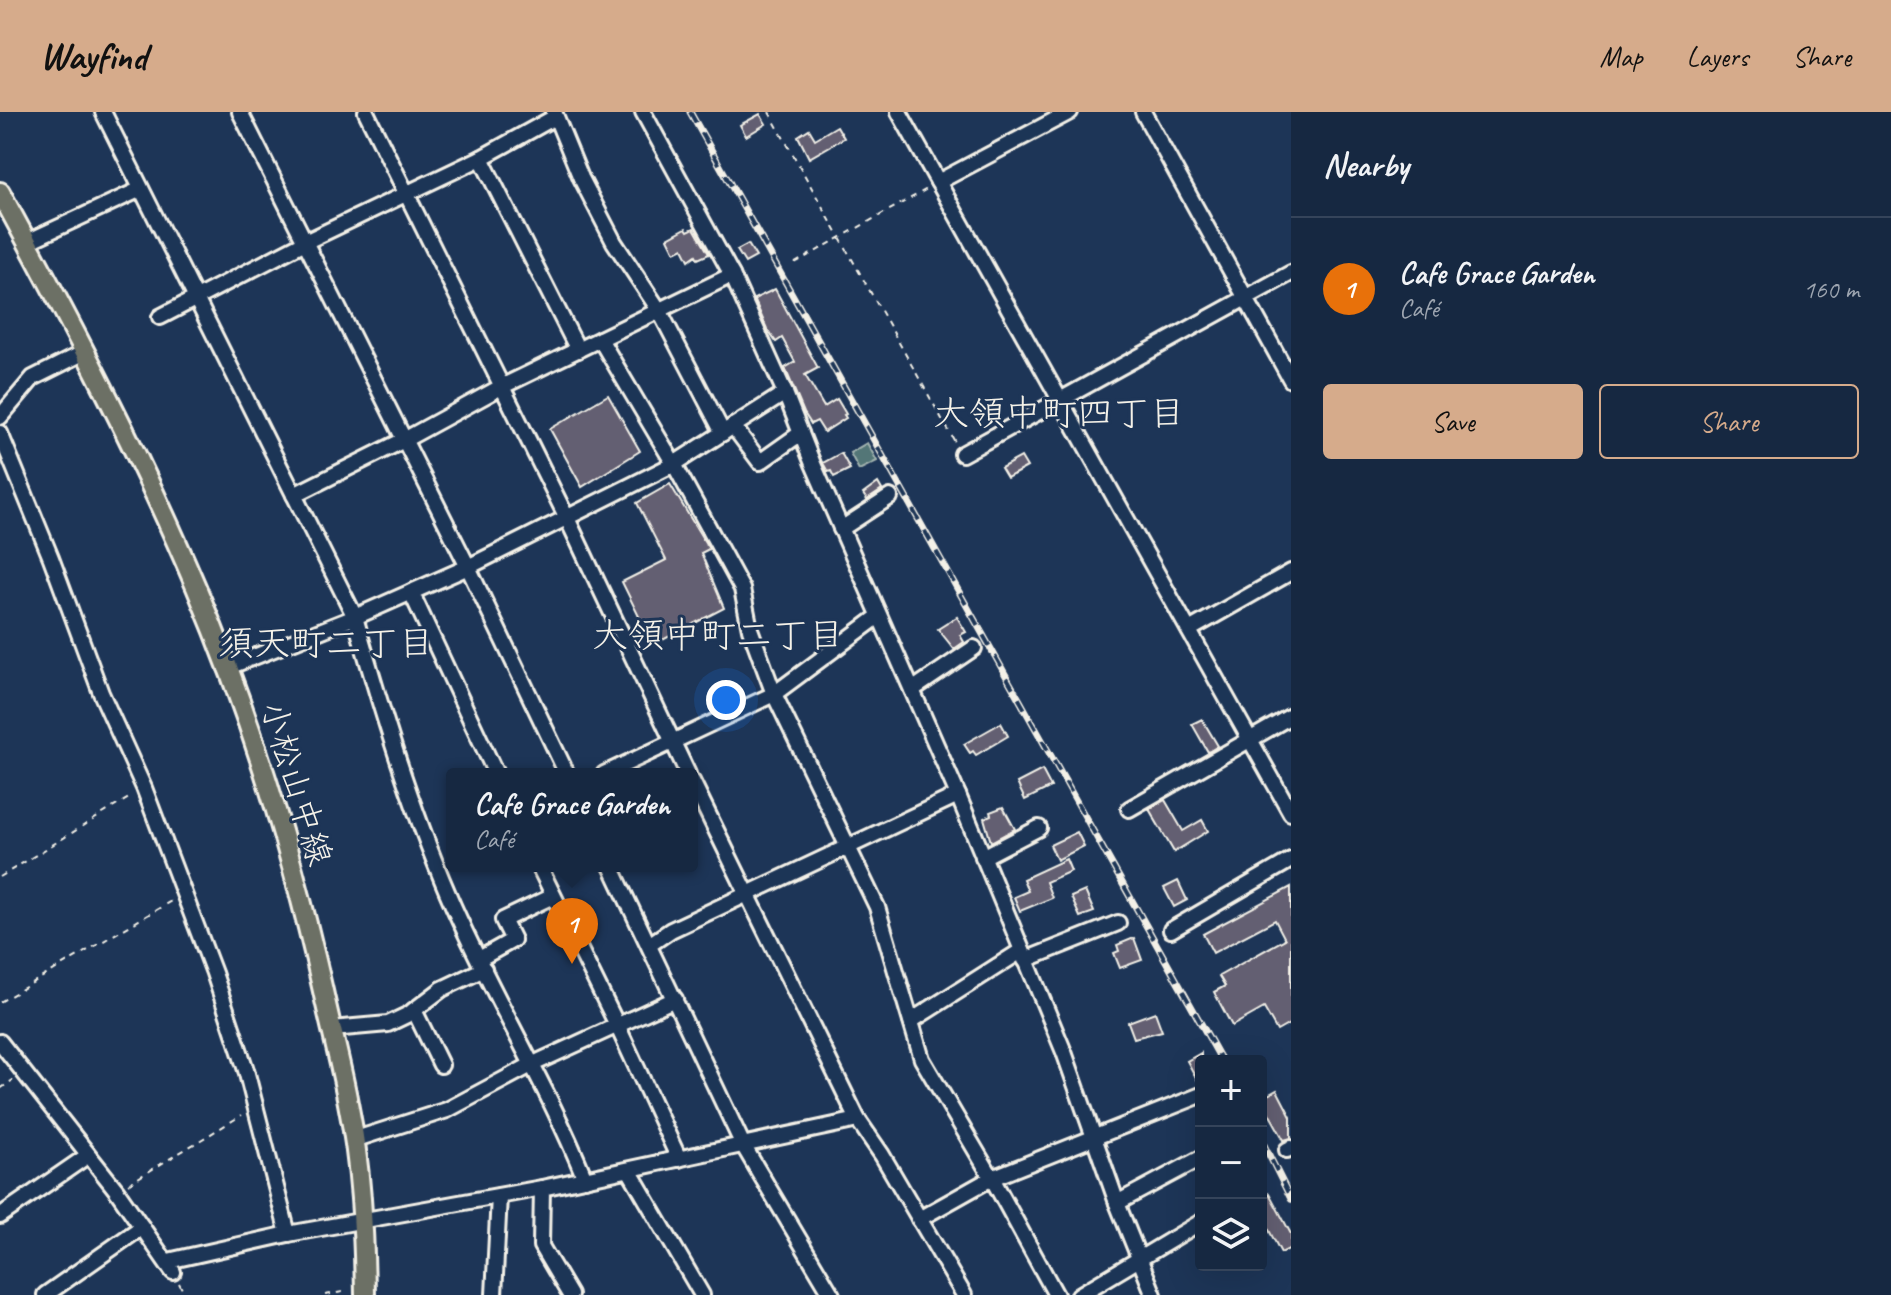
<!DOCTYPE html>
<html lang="en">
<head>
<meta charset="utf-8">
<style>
	:root { --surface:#162841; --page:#23344c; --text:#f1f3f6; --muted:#9ea6b1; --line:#35445a; --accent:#d6ab8b }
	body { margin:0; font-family:Caveat,"Klee One",sans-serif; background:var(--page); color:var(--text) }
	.controls { position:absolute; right:24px; bottom:24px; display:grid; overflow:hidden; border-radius:8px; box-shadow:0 8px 32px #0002 }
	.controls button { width:72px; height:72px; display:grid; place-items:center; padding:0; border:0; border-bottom:2px solid var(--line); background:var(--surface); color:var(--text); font:40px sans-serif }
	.you { position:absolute; left:726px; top:588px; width:28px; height:28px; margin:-20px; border:6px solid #fff; border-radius:50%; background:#1a73e8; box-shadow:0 0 0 12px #1a73e833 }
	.badge { display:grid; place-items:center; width:52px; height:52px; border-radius:50%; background:var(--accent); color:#fff; font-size:26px; font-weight:700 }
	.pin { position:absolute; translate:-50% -66px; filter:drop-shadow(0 2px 4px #0008) }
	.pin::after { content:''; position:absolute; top:42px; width:28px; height:24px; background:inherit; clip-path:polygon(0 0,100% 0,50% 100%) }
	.popup { position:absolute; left:446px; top:656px; width:252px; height:104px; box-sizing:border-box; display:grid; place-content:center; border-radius:8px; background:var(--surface); filter:drop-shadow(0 2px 6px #0005); font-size:26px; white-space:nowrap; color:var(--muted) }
	.popup b { font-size:30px; color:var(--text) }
	.popup::after { content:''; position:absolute; left:50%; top:100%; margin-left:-16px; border:16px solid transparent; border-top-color:var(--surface) }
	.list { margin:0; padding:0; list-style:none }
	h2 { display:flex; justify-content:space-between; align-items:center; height:104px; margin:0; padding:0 32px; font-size:34px }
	h2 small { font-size:26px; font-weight:400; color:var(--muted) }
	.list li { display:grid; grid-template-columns:52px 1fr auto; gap:24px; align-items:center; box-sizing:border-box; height:144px; padding:0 32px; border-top:2px solid var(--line) }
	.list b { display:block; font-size:30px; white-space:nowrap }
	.list p { margin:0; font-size:26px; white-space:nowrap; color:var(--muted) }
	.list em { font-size:26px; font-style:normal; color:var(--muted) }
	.actions { display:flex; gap:16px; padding:24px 32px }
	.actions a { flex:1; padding:18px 0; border:2px solid var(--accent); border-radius:8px; text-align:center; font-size:28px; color:var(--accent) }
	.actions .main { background:var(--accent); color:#111 }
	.icon { flex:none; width:44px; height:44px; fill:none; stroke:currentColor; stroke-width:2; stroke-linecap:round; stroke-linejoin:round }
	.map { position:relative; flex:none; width:1291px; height:1183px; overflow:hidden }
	header { display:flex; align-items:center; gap:48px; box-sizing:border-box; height:112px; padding:0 40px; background:var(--accent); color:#111 }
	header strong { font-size:38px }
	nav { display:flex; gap:44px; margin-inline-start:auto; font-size:28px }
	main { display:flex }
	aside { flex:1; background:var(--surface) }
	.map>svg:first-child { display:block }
	.green { fill:#537677; stroke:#a4b4b0; stroke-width:2 }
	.building { fill:#645f72; stroke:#f4f1e8; stroke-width:2 }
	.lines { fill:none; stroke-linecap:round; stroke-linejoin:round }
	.minor-casing { stroke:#f4f1e8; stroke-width:20 }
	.major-casing { stroke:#f4f1e8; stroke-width:24 }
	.path { stroke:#f4f1e8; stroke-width:2; stroke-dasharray:6 6; stroke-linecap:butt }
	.minor { stroke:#1d3557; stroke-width:14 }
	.major { stroke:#6c7065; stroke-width:18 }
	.rail-casing { stroke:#f4f1e8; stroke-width:7 }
	.rail { stroke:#1d3557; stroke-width:4; stroke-dasharray:12; stroke-linecap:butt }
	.labels { text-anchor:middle; stroke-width:6; stroke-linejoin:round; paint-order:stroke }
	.street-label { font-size:34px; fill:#f4f1e8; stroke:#1d3557 }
	.neighbourhood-label { font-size:36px; fill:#f4f1e8; stroke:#1d3557 }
</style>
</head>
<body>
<header>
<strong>Wayfind</strong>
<nav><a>Map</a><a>Layers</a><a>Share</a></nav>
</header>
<main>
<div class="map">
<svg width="1291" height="1183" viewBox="0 0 1291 1183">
	<rect width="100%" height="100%" fill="#1d3557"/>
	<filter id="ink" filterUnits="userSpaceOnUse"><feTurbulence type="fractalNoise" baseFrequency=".0125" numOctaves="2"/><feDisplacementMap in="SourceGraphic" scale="16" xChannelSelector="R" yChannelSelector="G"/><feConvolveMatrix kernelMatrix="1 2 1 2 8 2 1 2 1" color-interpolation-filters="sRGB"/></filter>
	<g filter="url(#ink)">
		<polygon class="green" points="867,331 877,349 859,358 850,341"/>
		<g class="building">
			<polygon points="760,2 766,12 746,24 740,13"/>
			<polygon points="837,14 844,26 809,46 798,24 809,17 815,27"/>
			<polygon points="686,116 688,119 694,116 709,142 698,147 696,143 689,148 683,136 675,140 668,126"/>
			<polygon points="748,132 756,145 745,151 737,138"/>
			<polygon points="775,177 818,256 805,263 824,295 837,287 846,302 844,303 846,306 824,320 817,309 811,312 804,301 785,256 795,250 782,226 776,230 767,217 754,187"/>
			<polygon points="608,283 640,339 582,375 550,317"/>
			<polygon points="841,341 850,357 834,365 831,359 828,360 823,351"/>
			<polygon points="1021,345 1027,355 1007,366 1001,356"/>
			<polygon points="878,371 882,378 867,388 863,382"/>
			<polygon points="670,372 709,437 701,441 724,496 653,533 622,470 666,448 637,391"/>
			<polygon points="957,505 966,520 960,523 964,530 954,537 938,517"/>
			<polygon points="1202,607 1218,634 1208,640 1192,612"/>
			<polygon points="1001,611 1008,624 976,643 973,639 970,641 964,632"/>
			<polygon points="1042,658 1051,675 1025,688 1017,671"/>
			<polygon points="1165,688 1183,719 1202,708 1208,719 1174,740 1149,697"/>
			<polygon points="1003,695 1015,717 991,730 984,706 991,703 990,700"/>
			<polygon points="1077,720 1084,734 1057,748 1050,733"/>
			<polygon points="1066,747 1071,759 1046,770 1052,786 1020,799 1014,785 1028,779 1023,767"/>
			<polygon points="1178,769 1187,788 1174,795 1164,776"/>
			<polygon points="1291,775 1291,911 1277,919 1264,896 1232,914 1214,880 1225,874 1219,864 1285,827 1275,808 1213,841 1203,822"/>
			<polygon points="1085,779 1094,800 1080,805 1071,785"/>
			<polygon points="1134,826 1142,848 1120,856 1114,841 1119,839 1117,833"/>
			<polygon points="1155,900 1162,919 1134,926 1128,910"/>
			<polygon points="1201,941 1201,973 1200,973 1187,949"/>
			<polygon points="1277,978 1291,1005 1291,1026 1284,1028 1261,987"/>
			<polygon points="1269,1081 1291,1122 1291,1136 1281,1141 1261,1103 1261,1085"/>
		</g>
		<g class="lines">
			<g class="minor-casing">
				<g id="minor">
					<path d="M103,0l252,505c26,92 55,188 93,277 41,97 98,187 137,285"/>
					<polyline points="240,0 468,455 567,662"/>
					<polyline points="366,0 566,404 688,662"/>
					<polyline points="554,0 581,66 614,130 659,198 723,321"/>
					<polyline points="643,0 732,163 785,281 813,352 958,683 1064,940 1117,1091 1154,1183"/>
					<polyline points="899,0 1291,701"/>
					<polyline points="1143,0 1291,268"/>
					<polyline points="481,46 555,5"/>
					<polyline points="938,70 1070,0"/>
					<polyline points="27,130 141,77"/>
					<polyline points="160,205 305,130 481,46 578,238"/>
					<polyline points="600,227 674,352 742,477 750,517 774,582 877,795 922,947 992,1066 1056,1183"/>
					<polyline points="0,305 33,266 85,240"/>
					<polyline points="733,314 760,350 801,321"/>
					<polyline points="0,321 51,446 101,581 144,676 214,861 246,958 288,1122"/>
					<polyline points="962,342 1291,161"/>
					<polyline points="294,383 404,328 501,275 732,163"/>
					<polyline points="841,417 890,385"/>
					<polyline points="411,480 496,662"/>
					<polyline points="1189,518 1291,460"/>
					<polyline points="226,556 355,505 468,455 674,352 785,281"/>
					<polyline points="912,578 974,536"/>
					<polyline points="604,662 774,582 879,504"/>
					<polyline points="692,669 858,1008 882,1043 964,1183"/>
					<polyline points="1129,697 1291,604"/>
					<polyline points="983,745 1039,716"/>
					<polyline points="539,754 618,915 679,1047"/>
					<polyline points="611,754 743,1033 832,1183"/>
					<polyline points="1171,818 1291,748"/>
					<polyline points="649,833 671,818 958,683"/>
					<polyline points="479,847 513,828 503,808 553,784"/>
					<polyline points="1025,848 1118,811"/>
					<polyline points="414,898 441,953"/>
					<polyline points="911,909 1021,839"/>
					<polyline points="332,917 388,912 409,902 442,877 484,857"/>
					<polyline points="0,930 117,1079 173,1160"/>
					<polyline points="353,1028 447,998 533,952 675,887"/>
					<polyline points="1287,1038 1291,1036"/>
					<polyline points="629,1058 702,1183"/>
					<polyline points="542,1076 541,1134 570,1183"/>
					<polyline points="1117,1091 1201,1046"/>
					<polyline points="0,1104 87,1044"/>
					<polyline points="919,1107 992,1066 1201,983"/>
					<polyline points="168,1149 288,1122 542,1076 858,1008"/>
					<polyline points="45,1183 142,1115"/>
					<polyline points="494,1183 499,1084"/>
					<polyline points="1079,1183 1201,1110"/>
				</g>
			</g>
			<g class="major-casing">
				<path id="major" d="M0,80c70,129 139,260 196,395 55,130 96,266 127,404 8,37 18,74 25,112 13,63 16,128 17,192"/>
			</g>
			<g class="path">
				<polyline points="769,0 955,330"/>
				<polyline points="795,151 927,77"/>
				<polyline points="0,765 132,684"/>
				<polyline points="0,890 173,788"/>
				<polyline points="0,977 13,968"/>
				<polyline points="128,1072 242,1003"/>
				<polyline points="179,1171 185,1183"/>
				<polyline points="325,1183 348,1179"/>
			</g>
			<use href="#minor" class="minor"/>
			<use href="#major" class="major"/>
			<g class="rail-casing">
				<g id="rail">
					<polyline points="690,0 1222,949"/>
					<polyline points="1261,1027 1291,1087"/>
				</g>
			</g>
			<use href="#rail" class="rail"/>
		</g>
	</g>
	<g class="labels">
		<g class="street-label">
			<text transform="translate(297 671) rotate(73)" y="12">小松山中線</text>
		</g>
		<g class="neighbourhood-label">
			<text x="1059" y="313">大領中町四丁目</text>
			<text x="718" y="535">大領中町二丁目</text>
			<text x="326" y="543">須天町二丁目</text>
		</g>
	</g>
</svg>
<div class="controls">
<button>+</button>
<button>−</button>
<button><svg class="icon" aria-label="layers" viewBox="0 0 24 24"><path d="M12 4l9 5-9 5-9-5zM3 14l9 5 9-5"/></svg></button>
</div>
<div class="you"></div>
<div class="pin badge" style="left:572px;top:852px;background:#e8710a">1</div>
<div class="popup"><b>Cafe Grace Garden</b>Café</div>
</div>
<aside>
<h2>Nearby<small></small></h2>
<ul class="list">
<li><span class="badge" style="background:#e8710a">1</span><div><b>Cafe Grace Garden</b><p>Café</p></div><em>160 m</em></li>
</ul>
<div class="actions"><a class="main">Save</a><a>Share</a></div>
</aside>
</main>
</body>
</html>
